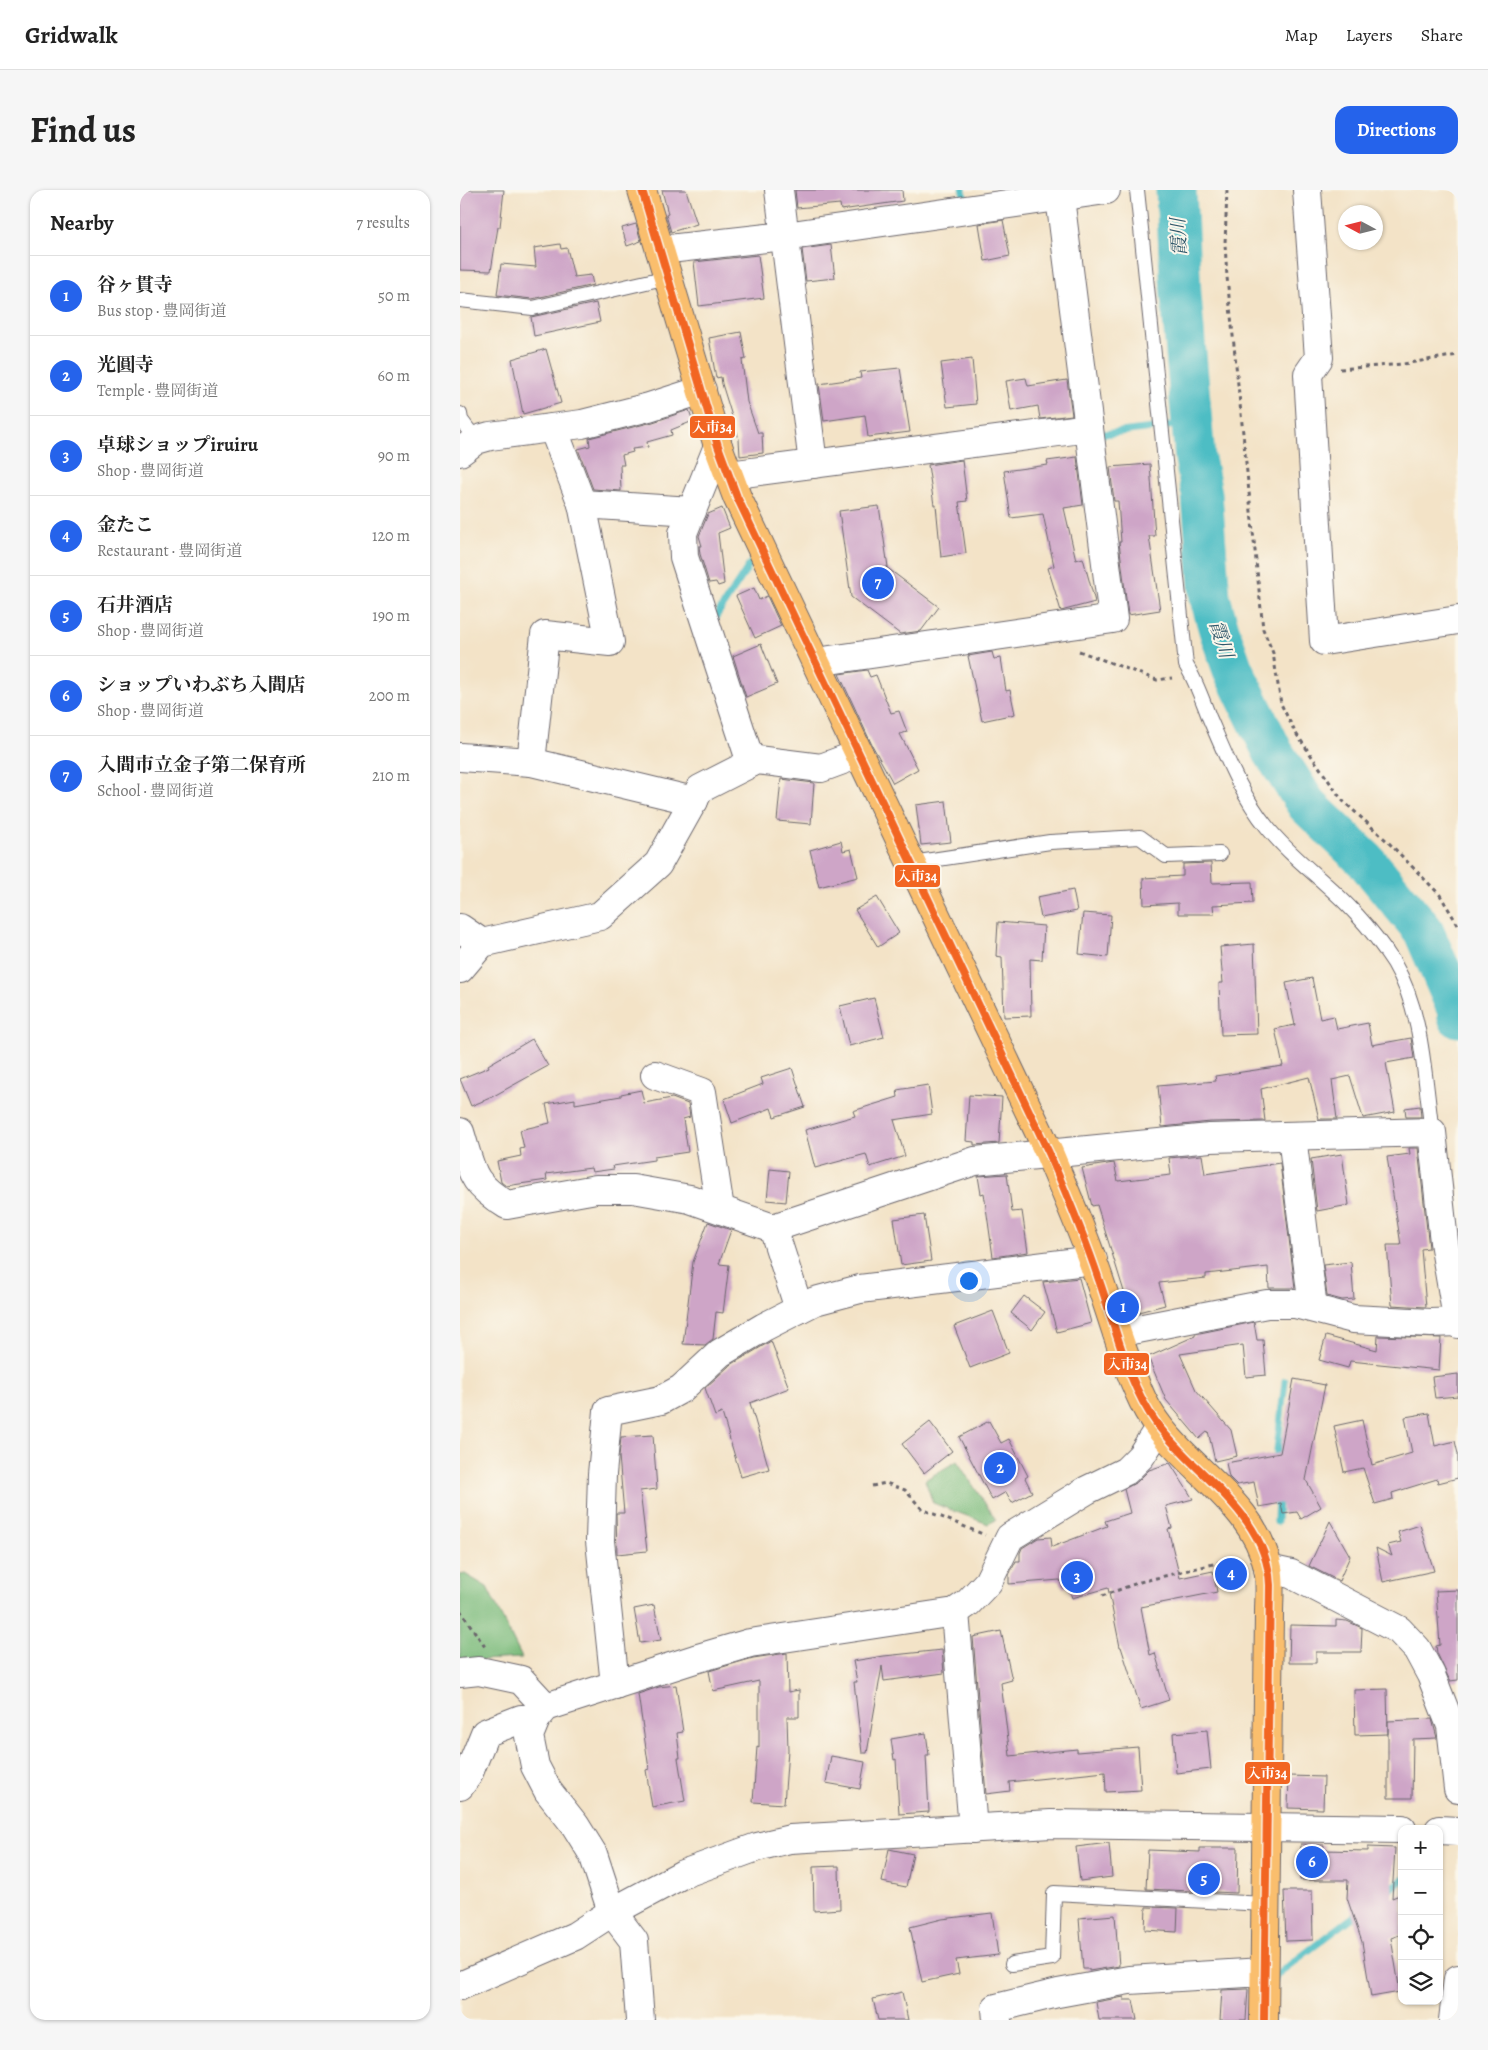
<!DOCTYPE html>
<html lang="en">
<head>
<meta charset="utf-8">
<style>
	:root { --surface:#fff; --page:#f6f6f6; --text:#222; --muted:#767676; --line:#e0e0e0; --accent:#2563eb }
	body { margin:0; font-family:Alegreya,"Noto Serif JP",serif; background:var(--page); color:var(--text) }
	.controls { position:absolute; right:15px; bottom:15px; display:grid; overflow:hidden; border-radius:10px; box-shadow:0 1px 4px #0004 }
	.controls button { width:45px; height:45px; display:grid; place-items:center; padding:0; border:0; border-bottom:1px solid var(--line); background:var(--surface); color:var(--text); font:25px sans-serif }
	.compass { position:absolute; left:878px; top:15px; width:45px; height:45px; border-radius:50%; background:var(--surface); box-shadow:0 1px 4px #0004; rotate:277deg }
	.you { position:absolute; left:508px; top:1090px; width:18px; height:18px; margin:-12px; border:4px solid #fff; border-radius:50%; background:#1a73e8; box-shadow:0 0 0 8px #1a73e833 }
	.badge { display:grid; place-items:center; width:32px; height:32px; border-radius:50%; background:var(--accent); color:#fff; font-size:16px; font-weight:700 }
	.pin { position:absolute; translate:-50% -50%; border:2px solid #fff; box-shadow:0 1px 5px #0006 }
	.list { margin:0; padding:0; list-style:none }
	h2 { display:flex; justify-content:space-between; align-items:center; height:65px; margin:0; padding:0 20px; font-size:21px }
	h2 small { font-size:16px; font-weight:400; color:var(--muted) }
	.list li { display:grid; grid-template-columns:32px 1fr auto; gap:15px; align-items:center; box-sizing:border-box; height:80px; padding:0 20px; border-top:1px solid var(--line) }
	.list b { display:block; font-size:19px; white-space:nowrap }
	.list p { margin:0; font-size:16px; white-space:nowrap; color:var(--muted) }
	.list em { font-size:16px; font-style:normal; color:var(--muted) }
	.icon { flex:none; width:28px; height:28px; fill:none; stroke:currentColor; stroke-width:2; stroke-linecap:round; stroke-linejoin:round }
	.map { position:relative; flex:none; width:998px; height:1830px; overflow:hidden; border-radius:15px }
	header { display:flex; align-items:center; gap:30px; box-sizing:border-box; height:70px; padding:0 25px; background:var(--surface); border-bottom:1px solid var(--line) }
	header strong { font-size:24px }
	nav { display:flex; gap:28px; margin-inline-start:auto; font-size:18px }
	.intro { display:flex; align-items:center; justify-content:space-between; box-sizing:border-box; height:120px; padding:0 30px }
	h1 { margin:0; font-size:35px }
	.button { padding:12px 22px; border-radius:15px; background:var(--accent); color:#fff; font-size:18px; font-weight:700 }
	main { display:flex; gap:30px; padding:0 30px }
	aside { flex:1; background:var(--surface); border-radius:15px; box-shadow:0 1px 4px #0004 }
	.map>svg:first-child { display:block }
	.forest { fill:#7cbb7b; stroke:#4f6e5b }
	.lines { fill:none; stroke-linecap:round; stroke-linejoin:round }
	.stream { stroke:#4ebdc4; stroke-width:7 }
	.river { stroke:#4ebdc4; stroke-width:41 }
	.building { fill:#cea5c7 }
	.service-casing { stroke:#6b666c; stroke-width:16 }
	.minor-casing { stroke:#6b666c; stroke-width:30 }
	.tertiary-casing { stroke:#6b666c; stroke-width:30 }
	.primary-casing { stroke:#6b666c; stroke-width:30 }
	.path { stroke:#6b666c; stroke-width:3; stroke-dasharray:4 4; stroke-linecap:butt }
	.service { stroke:#fff; stroke-width:14 }
	.minor { stroke:#fff; stroke-width:28 }
	.tertiary { stroke:#fff; stroke-width:28 }
	.primary { stroke:#fabe6d; stroke-width:28 }
	.bus-1-casing { stroke:#fbf7ec; stroke-width:11 }
	.bus-1 { stroke:#f26522; stroke-width:8 }
	.labels { text-anchor:middle; stroke-width:4; stroke-linejoin:round; paint-order:stroke }
	.water-label { font-size:19px; font-style:italic; fill:#31586b; stroke:#fbf7ec }
	.line-badge { stroke:#fbf7ec; stroke-width:2 }
	.badge-label { font-size:14px; text-anchor:middle; font-weight:bold; fill:#fff }
</style>
</head>
<body>
<header>
<strong>Gridwalk</strong>
<nav><a>Map</a><a>Layers</a><a>Share</a></nav>
</header>
<div class="intro"><h1>Find us</h1><a class="button">Directions</a></div>
<main>
<aside>
<h2>Nearby<small>7 results</small></h2>
<ul class="list">
<li><span class="badge">1</span><div><b>谷ヶ貫寺</b><p>Bus stop · 豊岡街道</p></div><em>50 m</em></li>
<li><span class="badge">2</span><div><b>光圓寺</b><p>Temple · 豊岡街道</p></div><em>60 m</em></li>
<li><span class="badge">3</span><div><b>卓球ショップiruiru</b><p>Shop · 豊岡街道</p></div><em>90 m</em></li>
<li><span class="badge">4</span><div><b>金たこ</b><p>Restaurant · 豊岡街道</p></div><em>120 m</em></li>
<li><span class="badge">5</span><div><b>石井酒店</b><p>Shop · 豊岡街道</p></div><em>190 m</em></li>
<li><span class="badge">6</span><div><b>ショップいわぶち入間店</b><p>Shop · 豊岡街道</p></div><em>200 m</em></li>
<li><span class="badge">7</span><div><b>入間市立金子第二保育所</b><p>School · 豊岡街道</p></div><em>210 m</em></li>
</ul>
</aside>
<div class="map">
<svg width="998" height="1830" viewBox="0 0 998 1830">
	<rect width="100%" height="100%" fill="#fbf7ec"/>
	<filter id="ink" filterUnits="userSpaceOnUse"><feTurbulence type="fractalNoise" baseFrequency=".02" numOctaves="2"/><feDisplacementMap in="SourceGraphic" scale="10" xChannelSelector="R" yChannelSelector="G"/><feConvolveMatrix kernelMatrix="1 2 1 2 8 2 1 2 1" color-interpolation-filters="sRGB"/></filter>
	<filter id="wash" filterUnits="userSpaceOnUse"><feTurbulence type="fractalNoise" baseFrequency=".0096" numOctaves="4" result="noise"/><feDisplacementMap in="SourceGraphic" scale="20" xChannelSelector="R" yChannelSelector="G"/><feGaussianBlur stdDeviation="1.12" result="paint"/><feColorMatrix in="noise" values="0 0 0 0 0 0 0 0 0 0 0 0 0 0 0 0 0 1.4 0 .05"/><feComposite in="paint" operator="in"/></filter>
	<g filter="url(#wash)">
		<rect width="100%" height="100%" fill="#f3e3c7"/>
		<g class="forest">
			<polygon points="497,1271 536,1330 528,1334 473,1313 465,1290"/>
			<polygon points="5,1384 27,1397 62,1468 0,1471 0,1385"/>
		</g>
		<g class="lines">
			<g class="stream">
				<polyline points="503,0 505,14"/>
				<polyline points="636,245 733,233"/>
				<polyline points="253,431 296,365"/>
				<polyline points="817,1272 817,1260 825,1191"/>
				<polyline points="817,1332 818,1305"/>
				<polyline points="926,1703 942,1690"/>
				<polyline points="814,1790 815,1786 901,1721"/>
			</g>
			<polyline class="river" points="716,0 721,105 735,269 742,304 750,408 759,440 773,480 813,562 847,615 906,671 963,740 997,819 998,827"/>
		</g>
		<g id="blocks">
			<g class="building">
				<polygon points="0,0 44,0 40,37 38,37 31,81 0,80"/>
				<polygon points="202,0 226,0 237,34 211,42 206,25 208,24"/>
				<polygon points="335,0 442,0 443,11 381,20 380,14 337,18"/>
				<polygon points="543,30 550,66 525,71 519,34"/>
				<polygon points="176,34 181,51 167,56 162,38"/>
				<polygon points="100,54 101,59 107,58 114,87 131,85 133,95 72,109 37,105 41,74 76,77 74,58"/>
				<polygon points="371,55 375,88 346,91 342,59"/>
				<polygon points="298,65 304,108 239,116 234,72"/>
				<polygon points="136,113 140,132 74,146 71,127"/>
				<polygon points="281,142 286,169 282,170 287,212 298,243 302,243 303,263 280,266 279,249 262,194 261,187 256,188 249,148"/>
				<polygon points="86,159 101,213 63,224 52,169"/>
				<polygon points="512,169 516,214 487,217 481,173"/>
				<polygon points="440,178 450,242 408,247 405,225 364,231 359,194 401,188 400,182"/>
				<polygon points="566,188 568,196 607,190 612,225 580,229 578,216 551,221 546,191"/>
				<polygon points="229,220 233,231 211,240 212,245 187,252 188,257 172,259 173,262 162,265 164,275 160,275 161,301 133,299 118,259 130,256 129,248 193,232"/>
				<polygon points="617,267 623,315 604,318 616,370 623,368 635,412 601,421 588,378 594,376 583,324 551,328 544,281 588,275 587,271"/>
				<polygon points="502,270 507,311 499,312 506,363 481,367 476,315 474,315 468,275"/>
				<polygon points="690,274 695,346 689,346 700,420 668,425 659,352 661,352 658,311 654,311 650,277"/>
				<polygon points="419,316 428,377 426,377 479,417 461,441 440,444 391,407 379,321"/>
				<polygon points="262,318 270,338 258,343 264,394 258,396 256,392 249,393 240,364 239,356 242,356 239,346 248,324"/>
				<polygon points="294,398 299,410 307,406 321,436 295,448 276,406"/>
				<polygon points="301,454 317,494 286,507 273,466"/>
				<polygon points="532,462 534,469 541,468 546,501 550,500 555,524 522,531 508,466"/>
				<polygon points="407,480 410,487 416,485 431,523 439,521 447,542 440,544 458,579 433,593 412,555 379,484"/>
				<polygon points="321,589 354,593 351,634 317,631"/>
				<polygon points="486,611 491,652 461,655 456,615"/>
				<polygon points="381,651 383,661 391,659 398,687 359,697 350,660"/>
				<polygon points="751,673 752,693 792,692 793,713 753,715 754,724 718,724 718,713 684,715 683,688 723,686 723,674"/>
				<polygon points="613,700 617,721 581,728 577,707"/>
				<polygon points="417,707 439,743 418,757 395,720"/>
				<polygon points="623,723 651,725 648,767 619,764"/>
				<polygon points="538,732 584,736 582,770 570,769 571,826 544,827 542,767 536,766"/>
				<polygon points="794,754 797,844 761,845 759,793 763,793 760,757"/>
				<polygon points="852,788 860,829 874,826 877,839 908,833 912,855 951,848 954,868 926,873 935,922 903,928 890,886 872,890 877,929 859,929 849,887 801,899 805,931 750,932 702,937 698,896 756,891 755,886 823,876 815,839 835,835 826,793"/>
				<polygon points="414,808 424,847 389,856 380,816"/>
				<polygon points="72,849 88,876 30,908 11,916 0,889 29,877 28,875"/>
				<polygon points="332,878 345,917 314,927 311,918 272,933 264,909 303,894 301,888"/>
				<polygon points="468,895 472,924 434,930 445,966 410,977 406,964 355,978 345,940 395,926 393,921 438,907 437,900"/>
				<polygon points="181,900 184,913 212,908 228,914 230,927 223,929 228,962 194,967 194,970 153,976 154,979 132,982 131,978 86,984 87,990 46,996 41,992 37,971 61,966 60,959 64,958 60,940 90,933 86,914 115,909 115,914 161,906 161,904"/>
				<polygon points="509,905 542,907 539,953 514,955 514,952 506,951"/>
				<polygon points="960,916 961,927 946,927 945,918"/>
				<polygon points="949,958 958,958 969,1058 961,1059 966,1117 932,1115 927,1055 941,1055 927,967 950,964"/>
				<polygon points="882,964 889,1015 857,1021 851,969"/>
				<polygon points="742,965 745,984 820,973 835,1098 809,1098 808,1077 746,1084 746,1088 699,1093 705,1115 671,1124 637,1015 632,1016 622,978 654,973 658,991 711,985 709,968"/>
				<polygon points="310,979 329,981 326,1012 307,1010"/>
				<polygon points="547,984 552,1022 562,1021 568,1062 533,1067 524,1003 521,1004 518,986"/>
				<polygon points="464,1025 471,1071 441,1075 434,1029"/>
				<polygon points="248,1032 271,1040 259,1074 269,1075 263,1123 256,1122 253,1149 245,1155 223,1154 233,1072"/>
				<polygon points="891,1072 894,1109 882,1110 867,1106 863,1075"/>
				<polygon points="619,1088 631,1133 597,1142 583,1092"/>
				<polygon points="564,1106 585,1122 572,1140 551,1123"/>
				<polygon points="533,1121 549,1163 510,1178 494,1136"/>
				<polygon points="794,1132 797,1150 803,1150 806,1185 786,1187 783,1155 720,1164 736,1200 771,1240 777,1266 755,1271 748,1241 739,1249 706,1210 688,1167 735,1146 735,1144"/>
				<polygon points="866,1146 917,1160 918,1146 981,1148 979,1180 890,1171 888,1178 859,1170"/>
				<polygon points="311,1151 329,1198 290,1213 309,1279 281,1287 262,1223 255,1226 245,1198 269,1176"/>
				<polygon points="998,1184 998,1206 975,1208 972,1187"/>
				<polygon points="834,1189 865,1195 846,1290 861,1317 841,1329 837,1322 823,1324 821,1313 799,1317 794,1292 777,1295 769,1287 766,1273 820,1263"/>
				<polygon points="969,1223 975,1256 995,1251 998,1264 998,1288 978,1293 977,1289 932,1303 933,1309 915,1314 903,1278 884,1282 874,1236 902,1230 912,1275 952,1263 945,1227"/>
				<polygon points="529,1231 541,1253 549,1249 568,1286 565,1288 572,1302 552,1313 546,1302 532,1310 499,1247"/>
				<polygon points="470,1232 492,1261 464,1283 442,1254"/>
				<polygon points="193,1245 197,1299 180,1301 187,1361 157,1364 156,1323 164,1323 159,1266 161,1247"/>
				<polygon points="710,1273 733,1309 706,1316 712,1338 708,1339 720,1388 753,1381 757,1402 681,1417 690,1465 695,1463 709,1510 681,1519 661,1457 660,1457 648,1398 612,1408 608,1396 603,1398 600,1390 549,1394 549,1385 556,1371 560,1371 560,1363 562,1358 578,1348 591,1347 592,1357 647,1336 645,1331 670,1323 664,1299 677,1292 689,1280"/>
				<polygon points="870,1331 890,1366 879,1391 849,1376"/>
				<polygon points="960,1335 974,1381 923,1392 916,1358 932,1366 928,1355 941,1352 938,1342"/>
				<polygon points="998,1400 998,1490 990,1491 977,1463 976,1456 980,1455 976,1401"/>
				<polygon points="194,1415 201,1450 180,1453 174,1419"/>
				<polygon points="876,1430 887,1431 902,1438 901,1462 856,1462 856,1473 829,1473 830,1435 876,1436"/>
				<polygon points="541,1441 552,1490 541,1493 550,1566 617,1559 617,1562 678,1557 681,1600 646,1602 645,1582 549,1592 550,1601 526,1604 513,1447"/>
				<polygon points="482,1460 484,1483 424,1491 422,1476 407,1563 402,1563 394,1492 397,1492 393,1471 424,1466"/>
				<polygon points="327,1463 328,1502 339,1500 339,1527 327,1527 328,1560 324,1614 293,1612 297,1557 299,1558 299,1491 253,1501 249,1481 293,1468"/>
				<polygon points="216,1495 223,1542 217,1543 220,1568 218,1568 225,1611 192,1617 186,1580 189,1579 178,1504 199,1497"/>
				<polygon points="927,1499 928,1544 895,1545 894,1500"/>
				<polygon points="972,1529 977,1548 953,1549 952,1608 928,1608 928,1531"/>
				<polygon points="747,1540 751,1579 716,1583 713,1543"/>
				<polygon points="466,1543 469,1565 466,1565 469,1622 439,1624 436,1569 434,1570 431,1549"/>
				<polygon points="371,1566 405,1572 400,1599 366,1593"/>
				<polygon points="829,1586 864,1587 863,1619 828,1618"/>
				<polygon points="649,1653 652,1687 620,1691 616,1657"/>
				<polygon points="841,1654 864,1655 863,1660 908,1661 908,1657 935,1658 932,1708 942,1704 942,1744 931,1748 940,1802 911,1807 902,1752 887,1708 888,1690 840,1690"/>
				<polygon points="740,1658 778,1658 777,1703 686,1699 688,1660 740,1662"/>
				<polygon points="429,1659 453,1664 446,1697 422,1692"/>
				<polygon points="379,1676 380,1719 354,1721 353,1677"/>
				<polygon points="824,1701 852,1701 853,1750 826,1751"/>
				<polygon points="686,1717 718,1718 717,1742 685,1740"/>
				<polygon points="532,1723 538,1765 496,1770 499,1784 462,1792 450,1737 482,1729"/>
				<polygon points="655,1725 659,1776 629,1781 629,1779 623,1779 619,1728"/>
				<polygon points="788,1799 786,1830 760,1830 762,1800"/>
				<polygon points="442,1802 448,1830 418,1830 413,1809"/>
				<polygon points="664,1807 664,1810 673,1810 677,1830 639,1830 636,1812"/>
			</g>
		</g>
	</g>
	<g filter="url(#ink)">
		<use href="#blocks" fill-opacity="0" stroke="#6b666c" stroke-width="1"/>
		<g class="lines">
			<g class="service-casing">
				<g id="service">
					<path d="M677,0l49,475c10,16 16,34 23,52 16,37 32,78 58,110 26,33 62,56 90,88 13,14 26,31 37,48 29,49 30,113 38,169"/>
					<polyline points="0,110 73,118 208,87"/>
					<polyline points="0,224 1,230 16,250"/>
					<polyline points="452,673 590,652 680,647 706,666 760,664"/>
					<polyline points="552,1774 592,1768 594,1703 805,1714"/>
				</g>
			</g>
			<g class="minor-casing">
				<g id="minor">
					<polyline points="319,0 353,274"/>
					<polyline points="847,0 859,168 848,184 864,451 998,430"/>
					<polyline points="200,60 325,46 646,0"/>
					<polyline points="258,256 223,343 224,367 291,573"/>
					<polyline points="0,262 16,250 30,246 122,234 189,217 242,200"/>
					<polyline points="269,285 629,238"/>
					<polyline points="122,314 232,321"/>
					<polyline points="356,472 653,429 599,0"/>
					<polyline points="0,567 71,572 234,611"/>
					<polyline points="71,572 85,445 150,452 122,314 93,238"/>
					<polyline points="0,738 22,753"/>
					<polyline points="0,779 22,753 140,726 198,674 240,599 297,570 361,578 399,564"/>
					<polyline points="195,885 242,902 260,1019"/>
					<path d="M0,942c12,39 10,51 47,73l89,-16h37l57,10 83,29 202,-67 235,-23 222,-6 12,110 14,82"/>
					<polyline points="832,946 853,1118"/>
					<polyline points="313,1038 339,1119"/>
					<polyline points="657,1143 807,1114 835,1114 893,1129 971,1133 998,1132"/>
					<polyline points="808,1379 831,1384 939,1440 957,1459 971,1485 991,1536 998,1599"/>
					<polyline points="495,1422 513,1639"/>
					<polyline points="0,1483 19,1481 61,1490 86,1517"/>
					<polyline points="155,1495 140,1351 142,1284 148,1221 201,1210 221,1199 260,1163 304,1137 355,1111 400,1099 633,1070"/>
					<polyline points="0,1596 8,1585 25,1543 61,1529 76,1529"/>
					<polyline points="180,1830 174,1751 152,1722 133,1664 115,1635 88,1601 75,1576 69,1546 76,1529 86,1517 235,1469 290,1453 495,1422 508,1413 528,1392 550,1347 627,1300 666,1281 681,1266 699,1238"/>
					<polyline points="537,1830 536,1818 598,1803 669,1790 803,1782"/>
					<polyline points="993,1830 998,1789"/>
				</g>
			</g>
			<g class="tertiary-casing">
				<g id="tertiary">
					<polyline points="979,1640 998,1641"/>
					<polyline points="0,1796 115,1746 152,1722 223,1684 297,1657 330,1649 591,1634 942,1639"/>
				</g>
			</g>
			<g class="primary-casing">
				<path id="primary" d="M182,0l76,256 19,51 312,656c15,36 31,72 44,109 17,46 29,95 50,139 30,63 110,95 125,167 3,14 1,31 1,46l-5,406"/>
			</g>
			<g class="path">
				<polyline points="767,0 765,54 767,87 803,439 813,463 821,514 835,542 882,610 928,652 980,705 998,735"/>
				<polyline points="880,179 943,174 998,165"/>
				<polyline points="619,461 697,490 712,488"/>
				<polyline points="412,1296 426,1293 445,1300 462,1319 525,1345"/>
				<polyline points="642,1406 680,1392 778,1368"/>
				<polyline points="0,1420 25,1457"/>
			</g>
			<use href="#service" class="service"/>
			<use href="#minor" class="minor"/>
			<use href="#tertiary" class="tertiary"/>
			<use href="#primary" class="primary"/>
			<g class="bus-1-casing">
				<path id="bus-1" d="M182,0l76,256 19,51 312,656c18,42 36,84 50,127 17,48 28,103 58,144 38,52 110,89 113,161l-6,435"/>
			</g>
			<use href="#bus-1" class="bus-1"/>
		</g>
	</g>
	<g class="labels">
		<g class="water-label">
			<text transform="translate(718 47) rotate(-93)" y="7">霞川</text>
			<text transform="translate(762 449) rotate(72)" y="7">霞川</text>
		</g>
	</g>
	<g class="line-badge">
		<rect x="229" y="225" width="47" height="24" rx="5" fill="#f26522"/>
		<rect x="434" y="674" width="47" height="24" rx="5" fill="#f26522"/>
		<rect x="643" y="1162" width="47" height="24" rx="5" fill="#f26522"/>
		<rect x="784" y="1571" width="47" height="24" rx="5" fill="#f26522"/>
	</g>
	<g class="badge-label">
		<text x="252" y="242">入市34</text>
		<text x="457" y="691">入市34</text>
		<text x="667" y="1179">入市34</text>
		<text x="807" y="1588">入市34</text>
	</g>
</svg>
<div class="controls">
<button>+</button>
<button>−</button>
<button><svg class="icon" aria-label="locate" viewBox="0 0 24 24"><circle cx="12" cy="12" r="6"/><path d="M12 2v4M12 18v4M2 12h4M18 12h4"/></svg></button>
<button><svg class="icon" aria-label="layers" viewBox="0 0 24 24"><path d="M12 4l9 5-9 5-9-5zM3 14l9 5 9-5"/></svg></button>
</div>
<svg class="compass" viewBox="-18 -18 36 36"><path d="M0-13l5 13h-10z" fill="#e53935"/><path d="M0 13l5-13h-10z" fill="#767676"/></svg>
<div class="you"></div>
<div class="pin badge" style="left:663px;top:1117px">1</div>
<div class="pin badge" style="left:540px;top:1278px">2</div>
<div class="pin badge" style="left:617px;top:1387px">3</div>
<div class="pin badge" style="left:771px;top:1384px">4</div>
<div class="pin badge" style="left:744px;top:1689px">5</div>
<div class="pin badge" style="left:852px;top:1672px">6</div>
<div class="pin badge" style="left:418px;top:393px">7</div>
</div>
</main>
</body>
</html>
